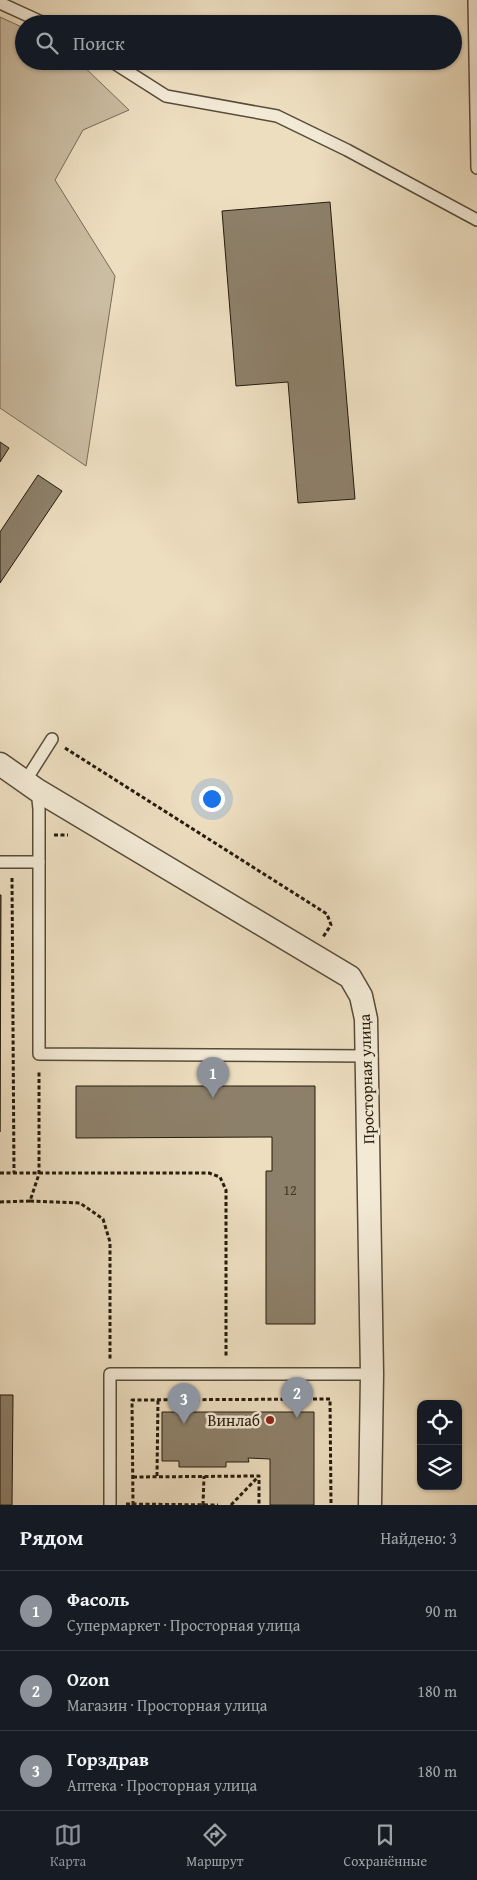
<!DOCTYPE html>
<html lang="ru">
<head>
<meta charset="utf-8">
<style>
	:root { --surface:#171b24; --page:#242831; --text:#f1f3f6; --muted:#9ea1a6; --line:#363941; --accent:#8c9099 }
	body { margin:0; font-family:"Gentium Book Plus",serif; background:var(--page); color:var(--text) }
	.controls { position:absolute; right:15px; bottom:15px; display:grid; overflow:hidden; border-radius:10px; box-shadow:0 1px 4px #0004 }
	.controls button { width:45px; height:45px; display:grid; place-items:center; padding:0; border:0; border-bottom:1px solid var(--line); background:var(--surface); color:var(--text); font:25px sans-serif }
	.you { position:absolute; left:211px; top:798px; width:18px; height:18px; margin:-12px; border:4px solid #fff; border-radius:50%; background:#1a73e8; box-shadow:0 0 0 8px #1a73e833 }
	.badge { display:grid; place-items:center; width:32px; height:32px; border-radius:50%; background:var(--accent); color:#fff; font-size:16px; font-weight:700 }
	.pin { position:absolute; translate:-50% -41px; filter:drop-shadow(0 1px 2px #0008) }
	.pin::after { content:''; position:absolute; top:26px; width:18px; height:15px; background:inherit; clip-path:polygon(0 0,100% 0,50% 100%) }
	.list { margin:0; padding:0; list-style:none }
	h2 { display:flex; justify-content:space-between; align-items:center; height:65px; margin:0; padding:0 20px; font-size:21px }
	h2 small { font-size:16px; font-weight:400; color:var(--muted) }
	.list li { display:grid; grid-template-columns:32px 1fr auto; gap:15px; align-items:center; box-sizing:border-box; height:80px; padding:0 20px; border-top:1px solid var(--line) }
	.list b { display:block; font-size:19px; white-space:nowrap }
	.list p { margin:0; font-size:16px; white-space:nowrap; color:var(--muted) }
	.list em { font-size:16px; font-style:normal; color:var(--muted) }
	.icon { flex:none; width:28px; height:28px; fill:none; stroke:currentColor; stroke-width:2; stroke-linecap:round; stroke-linejoin:round }
	.map { position:relative; flex:none; width:477px; height:1505px; overflow:hidden }
	.search { position:absolute; background:var(--surface); box-shadow:0 1px 4px #0004; left:15px; right:15px; top:15px; height:55px; display:flex; align-items:center; gap:12px; box-sizing:border-box; padding:0 18px; border-radius:28px; color:var(--muted); font-size:19px }
	.sheet { height:305px; background:var(--surface) }
	nav { display:flex; justify-content:space-around; align-items:center; box-sizing:border-box; height:70px; border-top:1px solid var(--line); background:var(--surface); font-size:14px; color:var(--muted) }
	nav a { display:grid; justify-items:center; gap:2px }
	nav .on { color:var(--accent) }
	.map>svg:first-child { display:block }
	.green { fill:#cbbda2; stroke:#786c58 }
	.building { fill:#8d806a; stroke:#251b0d }
	.lines { fill:none; stroke-linecap:round; stroke-linejoin:round }
	.lane-casing { stroke:#574c3a; stroke-width:14 }
	.street-casing { stroke:#574c3a; stroke-width:25 }
	.path { stroke:#251b0d; stroke-width:3; stroke-dasharray:4 2.5; stroke-linecap:butt }
	.lane { stroke:#f3ead6; stroke-width:11 }
	.street { stroke:#f3ead6; stroke-width:22 }
	.poi-dot { fill:#8f2418; stroke:#f3ead6; stroke-width:2 }
	.labels { text-anchor:middle; stroke-width:5; stroke-linejoin:round; paint-order:stroke }
	.number-label { font-size:14px; fill:#3f3424 }
	.street-label { font-size:16px; fill:#251b0d; stroke:#f3ead6 }
	.poi-label { font-size:16px; fill:#251b0d; stroke:#f3ead6; text-anchor:end }
</style>
</head>
<body>
<div class="map">
<svg width="477" height="1505" viewBox="0 0 477 1505">
	<rect width="100%" height="100%" fill="#eddec0"/>
	<filter id="stains"><feTurbulence type="fractalNoise" baseFrequency=".004" numOctaves="4"/><feColorMatrix values="0 0 0 0 .2 0 0 0 0 .09 0 0 0 0 .02 0 0 0 .5 -.17"/></filter>
	<radialGradient id="worn" r=".72"><stop offset=".6" stop-color="#630" stop-opacity="0"/><stop offset="1" stop-color="#630" stop-opacity=".3"/></radialGradient>
	<polygon class="green" points="0,17 24,28 24,61 78,61 129,110 83,130 55,180 115,276 86,466 0,408"/>
	<g class="building">
		<polygon points="330,202 355,499 298,503 288,382 236,386 222,211"/>
		<polygon points="0,442 9,448 0,462"/>
		<polygon points="38,475 62,491 0,583 0,532"/>
		<polygon points="0,895 1,895 0,1132"/>
		<polygon points="76,1086 315,1086 315,1324 266,1324 266,1171 272,1171 272,1137 76,1138"/>
		<polygon points="0,1395 13,1395 12,1505 0,1505"/>
		<polygon points="162,1412 314,1412 314,1505 270,1505 270,1459 248,1458 249,1462 226,1462 226,1467 179,1467 179,1461 162,1461"/>
	</g>
	<g class="lines">
		<g class="lane-casing">
			<g id="lane">
				<polyline points="474,0 477,168"/>
				<polyline points="0,3 46,24"/>
				<polyline points="111,61 166,96 277,116 347,150 477,220"/>
				<polyline points="26,780 52,739"/>
				<polyline points="37,790 39,809 39,1054 367,1056"/>
				<polyline points="0,862 39,862"/>
				<polyline points="110,1505 110,1374 372,1374"/>
			</g>
		</g>
		<g class="street-casing">
			<polyline id="street" points="0,764 37,790 350,977 361,996 366,1019 372,1374 370,1505"/>
		</g>
		<g class="path">
			<polyline points="65,748 327,914 331,925 323,937"/>
			<polyline points="54,835 68,835"/>
			<polyline points="12,878 14,1173"/>
			<polyline points="0,1173 209,1173 220,1177 226,1190 226,1357"/>
			<polyline points="30,1201 80,1203 103,1219 110,1242 110,1359"/>
			<polyline points="0,1202 30,1201 39,1174 39,1070"/>
			<polyline points="157,1476 158,1399"/>
			<polyline points="133,1477 259,1476 259,1505"/>
			<polyline points="126,1504 218,1505"/>
			<polyline points="133,1505 132,1400 330,1399 331,1505"/>
			<polyline points="203,1505 204,1476"/>
			<polyline points="231,1505 258,1477"/>
		</g>
		<use href="#lane" class="lane"/>
		<use href="#street" class="street"/>
	</g>
	<circle class="poi-dot" cx="270" cy="1420" r="5"/>
	<g class="labels">
		<g class="number-label">
			<text x="290" y="1195">12</text>
		</g>
		<g class="street-label">
			<text transform="translate(366 1079) rotate(-92)" y="6">Просторная улица</text>
		</g>
		<g class="poi-label">
			<text x="260" y="1426">Винлаб</text>
		</g>
	</g>
	<rect width="100%" height="100%" filter="url(#stains)"/>
	<rect width="100%" height="100%" fill="url(#worn)"/>
</svg>
<div class="controls">
<button><svg class="icon" aria-label="locate" viewBox="0 0 24 24"><circle cx="12" cy="12" r="6"/><path d="M12 2v4M12 18v4M2 12h4M18 12h4"/></svg></button>
<button><svg class="icon" aria-label="layers" viewBox="0 0 24 24"><path d="M12 4l9 5-9 5-9-5zM3 14l9 5 9-5"/></svg></button>
</div>
<div class="you"></div>
<div class="pin badge" style="left:213px;top:1098px">1</div>
<div class="pin badge" style="left:297px;top:1418px">2</div>
<div class="pin badge" style="left:184px;top:1424px">3</div>
<div class="search"><svg class="icon" aria-label="search" viewBox="0 0 24 24"><circle cx="10" cy="10" r="6"/><path d="M15 15l6 6"/></svg>Поиск</div>
</div>
<section class="sheet">
<h2>Рядом<small>Найдено: 3</small></h2>
<ul class="list">
<li><span class="badge">1</span><div><b>Фасоль</b><p>Супермаркет · Просторная улица</p></div><em>90 m</em></li>
<li><span class="badge">2</span><div><b>Ozon</b><p>Магазин · Просторная улица</p></div><em>180 m</em></li>
<li><span class="badge">3</span><div><b>Горздрав</b><p>Аптека · Просторная улица</p></div><em>180 m</em></li>
</ul>
</section>
<nav>
<a class="on"><svg class="icon" aria-label="map" viewBox="0 0 24 24"><path d="M3 6l6-2 6 2 6-2v14l-6 2-6-2-6 2zM9 4v14M15 6v14"/></svg>Карта</a>
<a><svg class="icon" aria-label="directions" viewBox="0 0 24 24"><path d="M12 3l9 9-9 9-9-9zM9 14v-3h6M13 9l2 2-2 2"/></svg>Маршрут</a>
<a><svg class="icon" aria-label="saved" viewBox="0 0 24 24"><path d="M7 4h10v16l-5-4-5 4z"/></svg>Сохранённые</a>
</nav>
</body>
</html>
